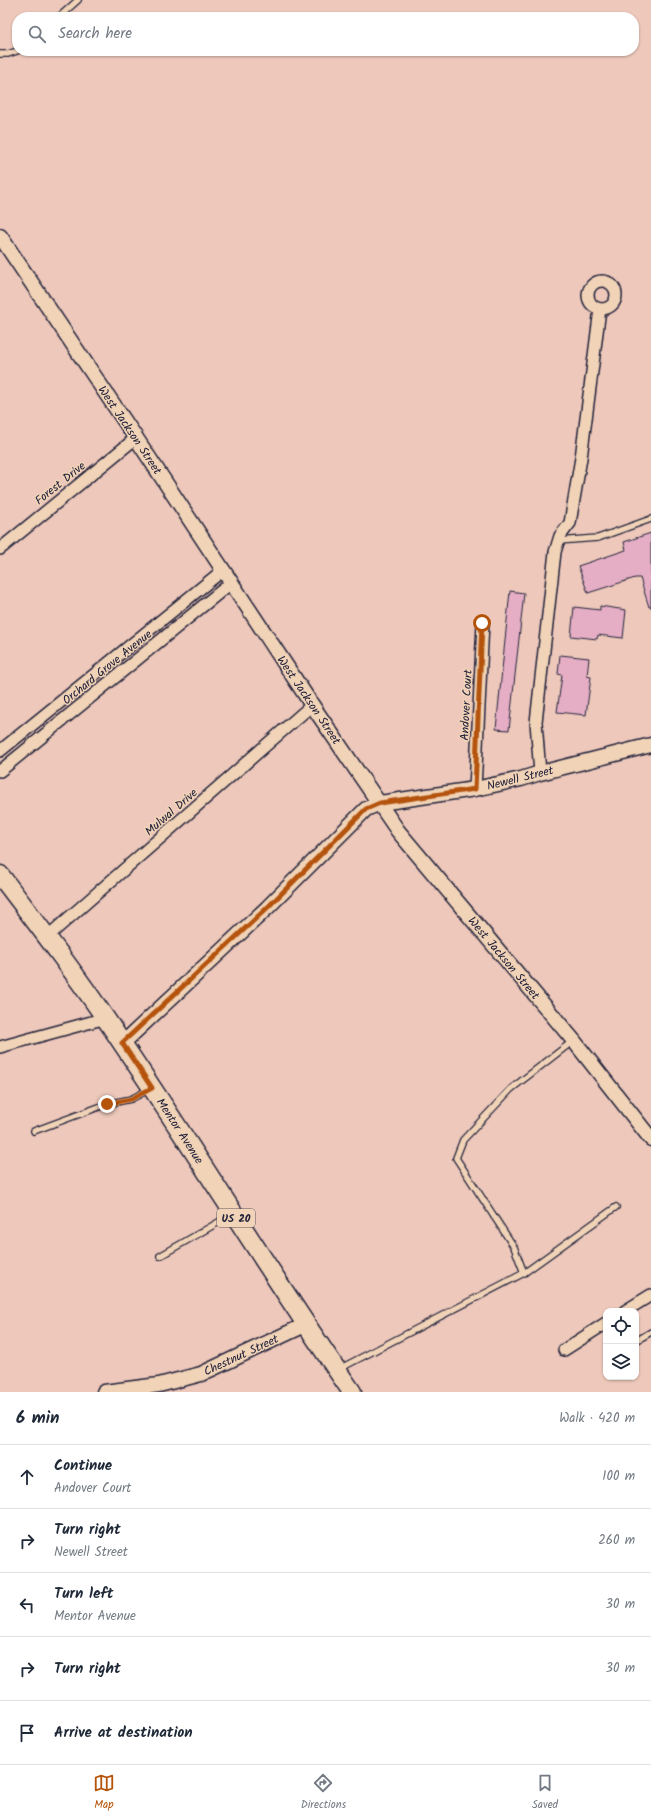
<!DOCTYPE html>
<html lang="en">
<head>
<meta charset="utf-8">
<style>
	:root { --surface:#fff; --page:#f2f2f3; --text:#1f2937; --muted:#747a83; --line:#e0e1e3; --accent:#b45309 }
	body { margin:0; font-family:Kalam,sans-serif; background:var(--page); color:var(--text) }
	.controls { position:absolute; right:12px; bottom:12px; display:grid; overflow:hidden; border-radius:8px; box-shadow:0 1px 3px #0004 }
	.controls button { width:36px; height:36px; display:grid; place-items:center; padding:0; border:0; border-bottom:1px solid var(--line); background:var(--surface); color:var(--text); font:20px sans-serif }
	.stop { position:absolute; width:12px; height:12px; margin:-9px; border:3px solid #b45309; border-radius:50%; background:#fff }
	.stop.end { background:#b45309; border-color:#fff; box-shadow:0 1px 4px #0008 }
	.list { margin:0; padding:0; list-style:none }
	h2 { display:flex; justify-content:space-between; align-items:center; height:52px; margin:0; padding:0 16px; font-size:17px }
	h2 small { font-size:13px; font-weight:400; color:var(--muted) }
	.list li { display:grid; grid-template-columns:26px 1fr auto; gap:12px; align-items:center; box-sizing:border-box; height:64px; padding:0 16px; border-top:1px solid var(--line) }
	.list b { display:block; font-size:15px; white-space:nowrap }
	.list p { margin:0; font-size:13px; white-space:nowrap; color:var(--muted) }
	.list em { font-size:13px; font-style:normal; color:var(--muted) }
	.icon { flex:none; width:22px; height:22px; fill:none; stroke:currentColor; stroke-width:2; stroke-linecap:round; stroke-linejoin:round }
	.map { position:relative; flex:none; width:651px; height:1392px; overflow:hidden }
	.search { position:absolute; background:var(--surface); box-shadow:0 1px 3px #0004; left:12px; right:12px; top:12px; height:44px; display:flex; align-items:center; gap:10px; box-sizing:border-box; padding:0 14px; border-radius:16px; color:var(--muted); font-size:15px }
	.sheet { height:372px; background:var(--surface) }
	nav { display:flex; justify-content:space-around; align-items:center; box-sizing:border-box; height:56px; border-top:1px solid var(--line); background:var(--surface); font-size:11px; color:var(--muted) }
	nav a { display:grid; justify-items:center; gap:2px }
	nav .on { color:var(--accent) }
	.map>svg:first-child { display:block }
	.building { fill:#e5aec5; stroke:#22223b }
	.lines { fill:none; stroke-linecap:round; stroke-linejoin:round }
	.service-casing { stroke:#22223b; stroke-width:8 }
	.minor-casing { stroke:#22223b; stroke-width:14 }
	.tertiary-casing { stroke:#22223b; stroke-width:17 }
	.primary-casing { stroke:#22223b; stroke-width:21 }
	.service { stroke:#f1d3b7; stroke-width:5.5 }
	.minor { stroke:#f1d3b7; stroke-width:11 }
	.tertiary { stroke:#f1d3b7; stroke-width:14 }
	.primary { stroke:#f1d3b7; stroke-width:18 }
	.route { stroke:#b45309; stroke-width:5 }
	.labels { text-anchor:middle; stroke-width:3; stroke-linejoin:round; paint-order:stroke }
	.shield { fill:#f1d3b7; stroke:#605760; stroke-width:1 }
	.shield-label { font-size:11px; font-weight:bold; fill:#22223b }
	.street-label { font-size:12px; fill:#22223b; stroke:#f1d3b7 }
</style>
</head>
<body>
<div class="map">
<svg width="651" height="1392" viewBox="0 0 651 1392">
	<rect width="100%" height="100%" fill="#edc8bb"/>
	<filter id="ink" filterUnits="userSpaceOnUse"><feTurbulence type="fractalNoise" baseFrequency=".025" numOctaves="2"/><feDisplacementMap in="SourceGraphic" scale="8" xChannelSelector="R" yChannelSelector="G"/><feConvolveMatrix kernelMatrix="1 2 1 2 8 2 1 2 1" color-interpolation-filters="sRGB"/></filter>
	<g filter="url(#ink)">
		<g class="building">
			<polygon points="651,533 651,607 649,607 640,578 635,578 588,593 578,566 626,550 624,542"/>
			<polygon points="510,591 524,593 509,730 496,729"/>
			<polygon points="600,606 626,610 623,638 598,635 597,639 571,636 574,607 600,610"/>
			<polygon points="560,655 589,658 587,676 591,677 586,715 557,712 562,675 558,674"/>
		</g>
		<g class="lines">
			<g class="service-casing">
				<g id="service">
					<polyline points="59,17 78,0"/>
					<polyline points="0,54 8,54 17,51"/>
					<polyline points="558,541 598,538 651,519"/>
					<polyline points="34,1131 107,1104 131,1099 150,1089"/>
					<polyline points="160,1256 231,1215"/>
					<polyline points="524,1273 514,1247 456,1158 463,1140 511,1089 573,1041"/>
					<polyline points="636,1341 651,1332"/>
					<polyline points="339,1369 524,1273 616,1207"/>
				</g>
			</g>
			<g class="minor-casing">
				<g id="minor">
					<circle cx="602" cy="295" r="14"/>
					<polyline points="0,549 136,438"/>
					<polyline points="0,751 222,571"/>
					<polyline points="0,771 231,583"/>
					<polyline points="540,773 536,722 555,552 560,536 570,523 581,458 600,309"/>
					<polyline points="475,789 483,623"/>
					<polyline points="47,937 312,705"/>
					<polyline points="0,1047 106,1018"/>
					<polyline points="625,1311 651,1295"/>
					<polyline points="564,1350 606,1323"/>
				</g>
			</g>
			<g class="tertiary-casing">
				<g id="tertiary">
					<polyline points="0,236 136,438 312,705 398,831 574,1041 651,1139"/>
					<polyline points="123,1043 267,908 366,809 380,803 475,789 521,779 540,773 651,745"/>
					<polyline points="104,1392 159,1385 201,1374 305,1325"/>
				</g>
			</g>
			<g class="primary-casing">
				<path id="primary" d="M0,875c42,55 84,110 122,168 78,115 150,234 230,349"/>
			</g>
			<use href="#service" class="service"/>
			<use href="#minor" class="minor"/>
			<use href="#tertiary" class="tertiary"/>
			<use href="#primary" class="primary"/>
		</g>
	</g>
	<g class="lines" filter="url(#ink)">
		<polyline class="route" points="107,1104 131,1099 152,1088 122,1043 267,908 366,809 380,803 475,789 482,623"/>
	</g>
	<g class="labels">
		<rect class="shield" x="217" y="1209" width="38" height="18" rx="3"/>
		<g class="shield-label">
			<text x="236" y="1222">US 20</text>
		</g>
		<g class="street-label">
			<text transform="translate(130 430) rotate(56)" y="4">West Jackson Street</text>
			<text transform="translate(60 483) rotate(-39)" y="4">Forest Drive</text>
			<text transform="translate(107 667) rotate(-39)" y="4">Orchard Grove Avenue</text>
			<text transform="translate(309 700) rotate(56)" y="4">West Jackson Street</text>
			<text transform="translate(466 705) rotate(-87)" y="4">Andover Court</text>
			<text transform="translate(520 778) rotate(-14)" y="4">Newell Street</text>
			<text transform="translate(171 812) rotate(-41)" y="4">Mulwal Drive</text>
			<text transform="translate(504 958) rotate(50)" y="4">West Jackson Street</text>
			<text transform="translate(180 1131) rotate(57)" y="4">Mentor Avenue</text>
			<text transform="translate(241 1355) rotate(-25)" y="4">Chestnut Street</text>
		</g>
	</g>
</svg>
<div class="controls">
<button><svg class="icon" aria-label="locate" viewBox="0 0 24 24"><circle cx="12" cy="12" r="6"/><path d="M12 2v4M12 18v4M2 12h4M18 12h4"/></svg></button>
<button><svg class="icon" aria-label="layers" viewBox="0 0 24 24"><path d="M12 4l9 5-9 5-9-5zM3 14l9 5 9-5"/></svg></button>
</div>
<div class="stop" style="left:482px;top:623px"></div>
<div class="stop end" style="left:107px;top:1104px"></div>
<div class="search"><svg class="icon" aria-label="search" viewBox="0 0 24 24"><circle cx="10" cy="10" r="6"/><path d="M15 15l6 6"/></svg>Search here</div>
</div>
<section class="sheet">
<h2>6 min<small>Walk · 420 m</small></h2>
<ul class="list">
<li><svg class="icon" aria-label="ahead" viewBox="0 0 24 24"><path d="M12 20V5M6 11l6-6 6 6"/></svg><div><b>Continue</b><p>Andover Court</p></div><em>100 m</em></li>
<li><svg class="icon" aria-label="right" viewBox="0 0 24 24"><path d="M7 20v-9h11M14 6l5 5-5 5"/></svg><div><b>Turn right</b><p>Newell Street</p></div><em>260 m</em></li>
<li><svg class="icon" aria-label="left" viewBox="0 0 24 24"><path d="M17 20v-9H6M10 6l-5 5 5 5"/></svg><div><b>Turn left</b><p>Mentor Avenue</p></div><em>30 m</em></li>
<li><svg class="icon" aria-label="right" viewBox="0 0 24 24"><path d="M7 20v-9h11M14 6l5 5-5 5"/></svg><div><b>Turn right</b></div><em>30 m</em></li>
<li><svg class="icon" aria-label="arrive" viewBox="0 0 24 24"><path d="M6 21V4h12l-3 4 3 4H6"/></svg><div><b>Arrive at destination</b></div></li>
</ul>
</section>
<nav>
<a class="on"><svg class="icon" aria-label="map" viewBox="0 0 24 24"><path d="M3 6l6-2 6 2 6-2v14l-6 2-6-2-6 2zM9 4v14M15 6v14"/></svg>Map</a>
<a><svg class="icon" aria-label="directions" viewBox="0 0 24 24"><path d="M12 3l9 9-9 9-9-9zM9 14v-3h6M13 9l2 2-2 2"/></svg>Directions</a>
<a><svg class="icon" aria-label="saved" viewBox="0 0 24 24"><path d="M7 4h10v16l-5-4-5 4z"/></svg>Saved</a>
</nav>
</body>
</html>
